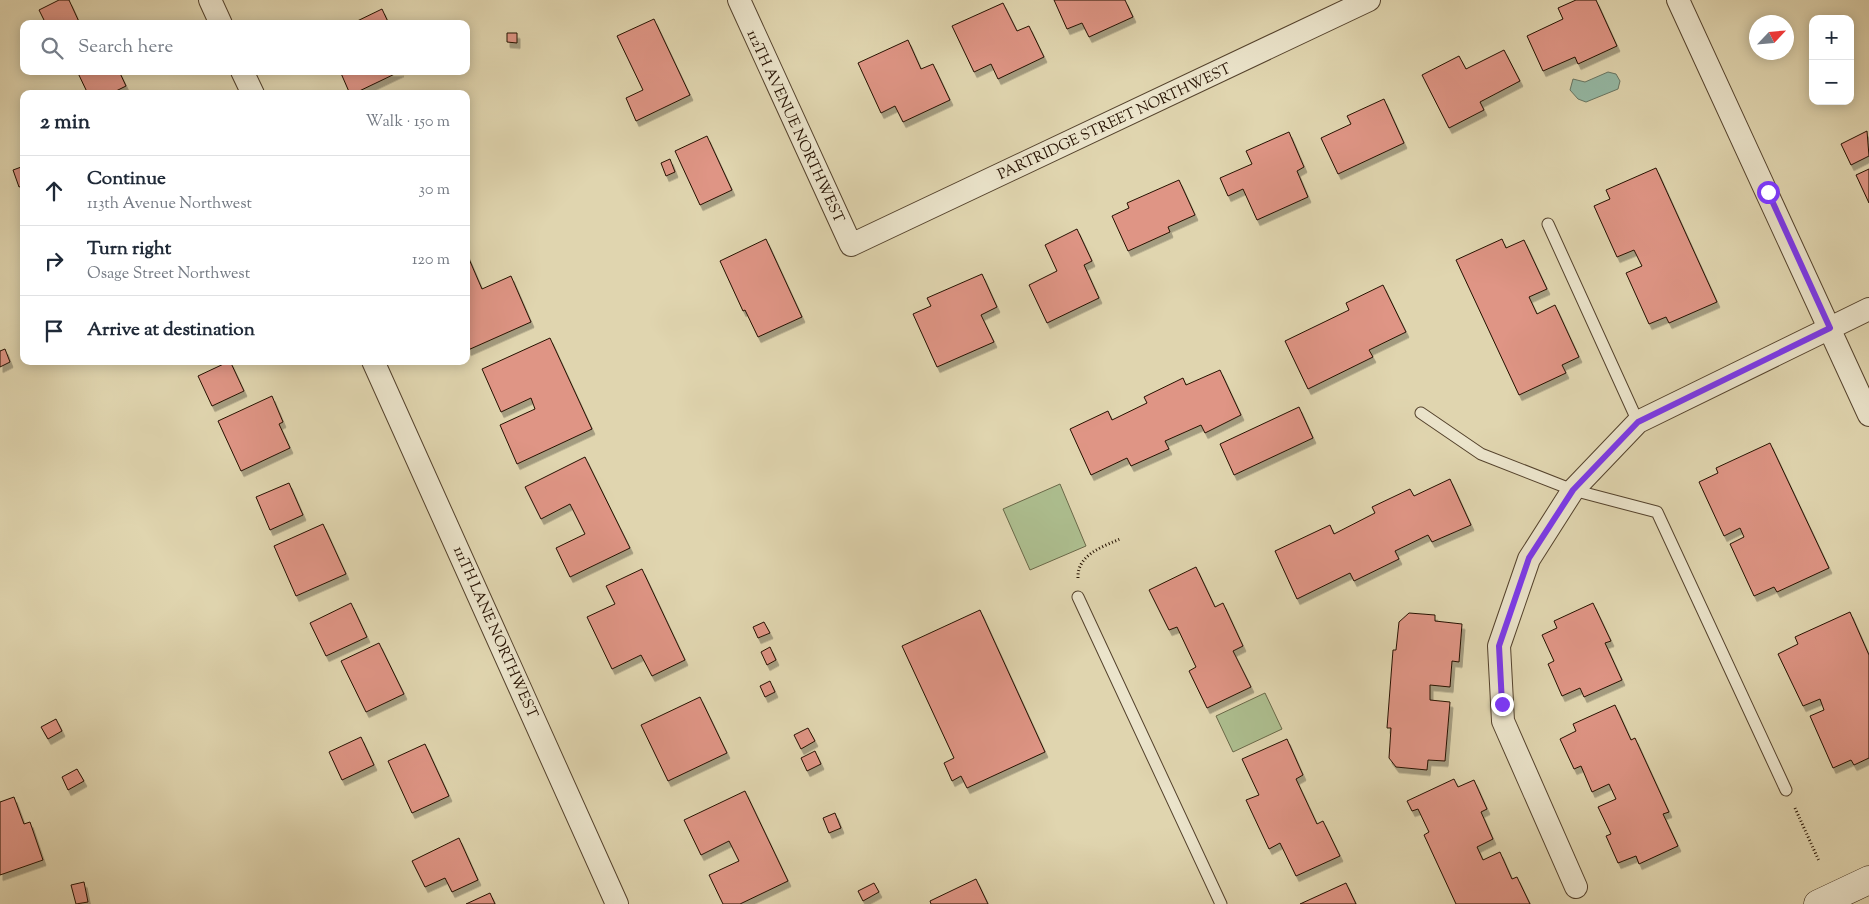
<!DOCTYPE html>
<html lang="en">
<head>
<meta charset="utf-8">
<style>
	:root { --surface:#fff; --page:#f2f2f3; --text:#1f2937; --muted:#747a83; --line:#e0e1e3 }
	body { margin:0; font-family:"Sorts Mill Goudy",serif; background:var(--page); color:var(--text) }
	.controls { position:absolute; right:15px; top:15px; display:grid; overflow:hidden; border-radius:10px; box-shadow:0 2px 12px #0003 }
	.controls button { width:45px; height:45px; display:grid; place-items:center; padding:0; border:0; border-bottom:1px solid var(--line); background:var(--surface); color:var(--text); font:25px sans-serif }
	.compass { position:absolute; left:1749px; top:15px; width:45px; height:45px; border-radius:50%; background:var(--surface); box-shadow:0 2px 12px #0003; rotate:64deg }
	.stop { position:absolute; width:15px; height:15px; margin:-11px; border:4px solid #7c3aed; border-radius:50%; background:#fff }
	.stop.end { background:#7c3aed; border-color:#fff; box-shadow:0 1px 5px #0008 }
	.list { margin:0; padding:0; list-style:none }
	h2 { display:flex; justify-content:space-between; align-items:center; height:65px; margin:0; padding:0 20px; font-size:21px }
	h2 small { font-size:16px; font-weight:400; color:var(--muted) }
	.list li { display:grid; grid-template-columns:32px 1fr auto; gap:15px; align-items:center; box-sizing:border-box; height:70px; padding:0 20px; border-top:1px solid var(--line) }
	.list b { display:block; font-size:19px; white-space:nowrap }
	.list p { margin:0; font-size:16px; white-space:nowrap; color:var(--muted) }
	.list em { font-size:16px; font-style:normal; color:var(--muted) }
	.icon { flex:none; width:28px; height:28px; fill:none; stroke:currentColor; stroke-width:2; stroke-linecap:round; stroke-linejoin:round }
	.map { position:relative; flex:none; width:1869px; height:904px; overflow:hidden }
	.search { position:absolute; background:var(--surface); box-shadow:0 2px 12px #0003; left:20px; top:20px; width:450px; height:55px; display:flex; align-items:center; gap:12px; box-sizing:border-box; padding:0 18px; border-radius:10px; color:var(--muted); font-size:19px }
	.panel { position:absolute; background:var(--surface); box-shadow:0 2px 12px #0003; left:20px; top:90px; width:450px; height:275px; border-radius:10px }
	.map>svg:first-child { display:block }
	.green { fill:#adbe8f; stroke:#696848 }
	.water { fill:#95b9a5; stroke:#687663 }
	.building { fill:#df9585; stroke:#251100; filter:url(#shadow) }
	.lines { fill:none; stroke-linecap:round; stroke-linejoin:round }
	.lane-casing { stroke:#54422c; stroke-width:13 }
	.street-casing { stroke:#54422c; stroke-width:24 }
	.secondary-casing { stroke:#251100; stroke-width:29 }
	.path { stroke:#251100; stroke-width:3; stroke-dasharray:1 2.5; stroke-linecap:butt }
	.lane { stroke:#ebe4cb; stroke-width:11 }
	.street { stroke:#ebe4cb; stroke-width:22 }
	.secondary { stroke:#ebe4cb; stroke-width:28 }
	.route { stroke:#7c3aed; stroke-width:6 }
	.labels { text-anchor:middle; stroke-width:4; stroke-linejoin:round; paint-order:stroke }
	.street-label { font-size:15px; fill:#251100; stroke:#ebe4cb }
</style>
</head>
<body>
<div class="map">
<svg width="1869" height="904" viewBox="0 0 1869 904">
	<defs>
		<filter id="shadow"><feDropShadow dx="3" dy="5.5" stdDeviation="0" flood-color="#0004"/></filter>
	</defs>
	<rect width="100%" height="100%" fill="#e0d5af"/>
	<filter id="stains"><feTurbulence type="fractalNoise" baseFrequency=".004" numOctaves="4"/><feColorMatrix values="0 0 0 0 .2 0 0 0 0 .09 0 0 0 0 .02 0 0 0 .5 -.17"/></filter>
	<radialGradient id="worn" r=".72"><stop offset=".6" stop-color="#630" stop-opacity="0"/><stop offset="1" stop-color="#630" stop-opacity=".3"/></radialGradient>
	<g class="green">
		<polygon points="1060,484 1086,546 1030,570 1003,509"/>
		<polygon points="1265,693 1282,729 1233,752 1216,716"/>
	</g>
	<polygon class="water" points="1608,72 1616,74 1620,81 1618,89 1586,102 1578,99 1570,90 1573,79 1585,82"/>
	<g class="building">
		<polygon points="59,0 69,0 80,24 46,24 39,10"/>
		<polygon points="1054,0 1125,0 1133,17 1089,37 1082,23 1067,29"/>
		<polygon points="1576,0 1596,0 1617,46 1578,64 1575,57 1543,71 1527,36 1563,19 1558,8"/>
		<polygon points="1003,3 1017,31 1029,26 1044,57 998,79 991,64 974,72 952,26"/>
		<polygon points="382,9 389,24 351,24"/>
		<polygon points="654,19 690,95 636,121 626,98 643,90 617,36"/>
		<polygon points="507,33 517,33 517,43 507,42"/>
		<polygon points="908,40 921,69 933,64 950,100 903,122 895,106 881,113 858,63"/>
		<polygon points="1504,50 1520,81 1480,102 1484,110 1449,128 1422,75 1459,56 1466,69"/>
		<polygon points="77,71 119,71 126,86 110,94 88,94"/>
		<polygon points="340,71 401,71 353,94 350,94"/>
		<polygon points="1384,99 1404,143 1338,174 1321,138 1351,124 1347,116"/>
		<polygon points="1867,131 1869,156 1851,165 1841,144"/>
		<polygon points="1289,132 1304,167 1297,171 1308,197 1257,220 1243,189 1228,196 1220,178 1252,164 1246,151"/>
		<polygon points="707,136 732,190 700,205 675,151"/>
		<polygon points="670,159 675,172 666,176 661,163"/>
		<polygon points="24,166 24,185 19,187 13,170"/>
		<polygon points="1656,168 1717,302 1669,323 1666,317 1649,324 1626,273 1642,266 1634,250 1617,257 1594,206 1610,199 1606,190"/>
		<polygon points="1869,169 1869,203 1856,175"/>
		<polygon points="1179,180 1195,215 1168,227 1170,232 1128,251 1112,216 1129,208 1127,203"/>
		<polygon points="1077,229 1092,261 1084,265 1099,298 1047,323 1029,285 1057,271 1045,245"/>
		<polygon points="766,239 802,317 758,337 745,310 743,311 720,261"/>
		<polygon points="1502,239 1506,248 1524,240 1547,289 1529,297 1537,314 1555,305 1579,357 1562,365 1566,373 1519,395 1456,260"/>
		<polygon points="466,252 482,289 511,276 531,322 468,350"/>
		<polygon points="982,274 997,307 981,315 994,342 937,367 913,314 931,306 927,298"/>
		<polygon points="1383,285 1406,332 1369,350 1373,357 1308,389 1285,341 1349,310 1346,303"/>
		<polygon points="550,338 592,429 517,464 500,425 535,409 531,398 501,412 482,369"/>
		<polygon points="5,349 10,362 0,367 0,351"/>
		<polygon points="230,361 244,391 212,406 198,376"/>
		<polygon points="1220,370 1241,415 1205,433 1201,425 1165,441 1169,449 1131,466 1127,458 1091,475 1070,429 1108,411 1112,420 1147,403 1144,397 1183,378 1186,385"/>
		<polygon points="272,396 283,422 279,424 290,448 241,471 218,421"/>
		<polygon points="1299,407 1313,438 1234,475 1220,444"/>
		<polygon points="1770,443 1829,568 1777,592 1774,587 1754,596 1730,544 1744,537 1740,528 1724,536 1699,482 1718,473 1716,468"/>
		<polygon points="585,457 630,548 570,577 556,548 585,534 570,504 541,519 525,487"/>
		<polygon points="1450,479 1471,525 1432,542 1428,535 1395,551 1399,559 1354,581 1350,573 1297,599 1275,551 1330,525 1334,534 1375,513 1372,507 1410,489 1414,496"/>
		<polygon points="289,483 303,515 270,530 256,497"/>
		<polygon points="323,524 346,574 296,596 274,546"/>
		<polygon points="1196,567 1215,607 1223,603 1243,646 1233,651 1251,687 1207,708 1189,671 1196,667 1177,627 1169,630 1149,590"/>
		<polygon points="642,569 685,660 652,676 641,655 612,669 587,617 615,604 606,586"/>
		<polygon points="351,603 367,637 326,656 310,623"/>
		<polygon points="1593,603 1611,641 1605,643 1622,680 1584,697 1580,688 1562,696 1548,664 1554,661 1542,635 1557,628 1554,621"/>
		<polygon points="980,610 1045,752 967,788 961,776 952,781 944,763 954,758 902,646"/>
		<polygon points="1850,612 1869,655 1869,758 1854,765 1851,760 1833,768 1810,716 1824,710 1820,699 1803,706 1778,654 1798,644 1795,637"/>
		<polygon points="1409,613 1435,615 1435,621 1462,624 1459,662 1452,661 1450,687 1430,685 1430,700 1450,702 1445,761 1428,760 1427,770 1396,767 1389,758 1391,728 1387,728 1393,650 1396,650 1399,622"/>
		<polygon points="764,622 770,633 758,638 753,627"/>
		<polygon points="379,643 404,694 366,712 341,661"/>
		<polygon points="770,647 776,660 767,665 761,652"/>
		<polygon points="770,681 775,692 765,697 760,686"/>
		<polygon points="700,697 727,753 668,781 641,725"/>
		<polygon points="1615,705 1631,740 1635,738 1669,812 1663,814 1678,846 1639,864 1636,856 1618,863 1606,836 1611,834 1598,807 1616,799 1609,784 1592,792 1581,766 1574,769 1560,739 1576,731 1573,724"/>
		<polygon points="56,719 62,731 48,739 41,727"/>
		<polygon points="808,728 815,741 801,749 794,735"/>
		<polygon points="361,737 374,765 342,780 329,752"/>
		<polygon points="1287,739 1303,775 1296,779 1317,824 1323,821 1340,856 1296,876 1280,843 1269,849 1246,800 1259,795 1242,759"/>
		<polygon points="425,744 449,796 412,813 388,761"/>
		<polygon points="815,751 821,764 807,771 801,758"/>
		<polygon points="77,769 84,781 68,790 62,777"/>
		<polygon points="1454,779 1458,787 1474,780 1487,809 1481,812 1493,839 1477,847 1483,860 1500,852 1512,879 1517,877 1530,904 1456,904 1424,835 1429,832 1418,809 1412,811 1407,801"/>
		<polygon points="745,791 788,881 740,904 723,904 709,875 739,861 729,841 701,855 684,820"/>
		<polygon points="14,797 24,824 30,822 43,860 0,875 0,802"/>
		<polygon points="835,813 841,828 829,833 823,818"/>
		<polygon points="459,838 478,880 452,892 445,878 425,887 412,861"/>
		<polygon points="976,879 988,904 931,904 930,901"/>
		<polygon points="84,882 88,902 76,904 71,885"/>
		<polygon points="874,883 879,892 863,901 858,891"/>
		<polygon points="1346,883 1356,904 1300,904"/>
		<polygon points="490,893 495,904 466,904"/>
	</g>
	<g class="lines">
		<g class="lane-casing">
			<g id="lane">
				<polyline points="1548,224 1638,422"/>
				<polyline points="1421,413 1481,454 1573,490 1657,512 1786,790"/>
				<polyline points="1078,597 1221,904"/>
			</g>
		</g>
		<g class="street-casing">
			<g id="street">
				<polyline points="210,0 221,24"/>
				<polyline points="739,0 851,245 1369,0"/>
				<polyline points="1678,0 1869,415"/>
				<polyline points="242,71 253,94"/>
				<polyline points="373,361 617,904"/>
				<polyline points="1576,887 1503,721 1499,646 1529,559 1573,490 1638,422 1869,309"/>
			</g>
		</g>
		<g class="secondary-casing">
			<polyline id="secondary" points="1818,904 1869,880"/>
		</g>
		<g class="path">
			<path d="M1078,578c-1,-23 24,-31 42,-39"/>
			<polyline points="1795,808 1819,861"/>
		</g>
		<use href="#lane" class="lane"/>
		<use href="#street" class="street"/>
		<use href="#secondary" class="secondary"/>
	</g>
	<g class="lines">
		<polyline class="route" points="1502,704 1499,646 1529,558 1573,490 1638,422 1830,328 1768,192"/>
	</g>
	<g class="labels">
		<g class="street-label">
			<text transform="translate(1114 121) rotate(-25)" y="5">PARTRIDGE STREET NORTHWEST</text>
			<text transform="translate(796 126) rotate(65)" y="5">112TH AVENUE NORTHWEST</text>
			<text transform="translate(496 632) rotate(66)" y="5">111TH LANE NORTHWEST</text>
		</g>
	</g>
	<rect width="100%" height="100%" filter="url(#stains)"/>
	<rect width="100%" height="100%" fill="url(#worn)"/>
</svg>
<div class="controls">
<button>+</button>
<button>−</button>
</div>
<svg class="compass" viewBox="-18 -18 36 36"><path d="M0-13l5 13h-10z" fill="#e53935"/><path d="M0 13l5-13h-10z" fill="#747a83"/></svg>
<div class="stop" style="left:1768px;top:192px"></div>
<div class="stop end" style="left:1502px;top:704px"></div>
<div class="search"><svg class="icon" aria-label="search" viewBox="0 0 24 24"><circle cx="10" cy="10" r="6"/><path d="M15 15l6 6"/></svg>Search here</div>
<section class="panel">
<h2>2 min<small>Walk · 150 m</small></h2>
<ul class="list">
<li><svg class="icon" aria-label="ahead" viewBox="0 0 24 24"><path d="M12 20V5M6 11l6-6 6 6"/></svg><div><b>Continue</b><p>113th Avenue Northwest</p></div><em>30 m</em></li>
<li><svg class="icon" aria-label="right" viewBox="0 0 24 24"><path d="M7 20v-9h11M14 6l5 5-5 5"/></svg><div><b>Turn right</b><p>Osage Street Northwest</p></div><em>120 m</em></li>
<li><svg class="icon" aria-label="arrive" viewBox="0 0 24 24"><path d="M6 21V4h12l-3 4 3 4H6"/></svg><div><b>Arrive at destination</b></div></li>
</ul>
</section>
</div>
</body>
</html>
